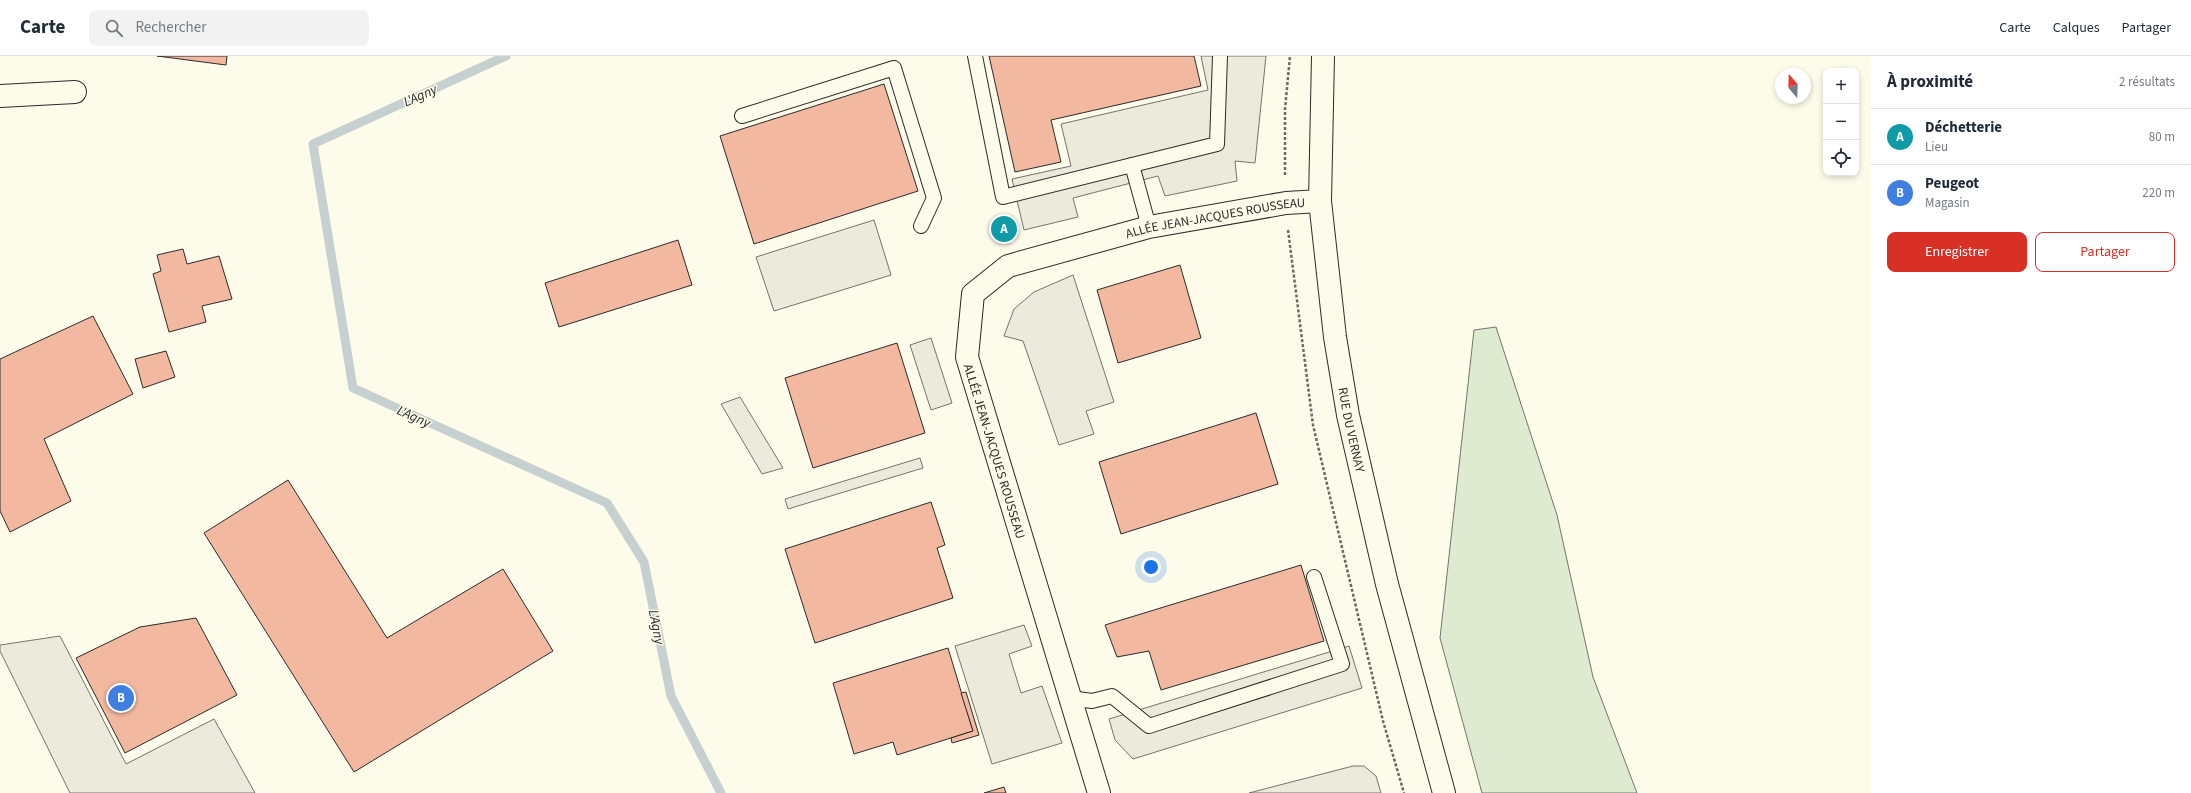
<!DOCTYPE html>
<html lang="fr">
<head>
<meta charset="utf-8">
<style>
	:root { --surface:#fff; --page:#f2f2f3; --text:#1f2937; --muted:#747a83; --line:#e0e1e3; --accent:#d93025 }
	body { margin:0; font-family:"Source Sans 3",sans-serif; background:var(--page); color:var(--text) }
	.controls { position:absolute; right:12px; top:12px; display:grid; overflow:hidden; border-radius:8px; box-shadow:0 2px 6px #0003 }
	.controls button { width:36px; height:36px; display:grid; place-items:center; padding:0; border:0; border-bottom:1px solid var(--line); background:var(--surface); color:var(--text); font:20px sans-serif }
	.compass { position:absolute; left:1775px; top:12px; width:36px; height:36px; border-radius:50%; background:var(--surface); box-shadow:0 2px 6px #0003; rotate:341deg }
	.you { position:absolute; left:1151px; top:511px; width:14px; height:14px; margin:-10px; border:3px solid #fff; border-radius:50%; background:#1a73e8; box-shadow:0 0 0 6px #1a73e833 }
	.badge { display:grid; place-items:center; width:26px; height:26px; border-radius:50%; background:var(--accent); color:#fff; font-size:13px; font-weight:700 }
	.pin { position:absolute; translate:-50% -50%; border:2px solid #fff; box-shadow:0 1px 4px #0006 }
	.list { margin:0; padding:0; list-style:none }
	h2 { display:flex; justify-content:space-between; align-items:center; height:52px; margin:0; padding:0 16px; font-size:17px }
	h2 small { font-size:13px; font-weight:400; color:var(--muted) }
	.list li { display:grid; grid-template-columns:26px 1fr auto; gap:12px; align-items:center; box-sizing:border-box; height:56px; padding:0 16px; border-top:1px solid var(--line) }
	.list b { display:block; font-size:15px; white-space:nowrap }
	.list p { margin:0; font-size:13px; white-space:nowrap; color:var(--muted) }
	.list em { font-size:13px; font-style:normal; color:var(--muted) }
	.actions { display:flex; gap:8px; padding:12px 16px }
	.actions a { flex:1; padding:9px 0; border:1px solid var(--accent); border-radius:8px; text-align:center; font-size:14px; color:var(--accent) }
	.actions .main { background:var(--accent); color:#fff }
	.icon { flex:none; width:22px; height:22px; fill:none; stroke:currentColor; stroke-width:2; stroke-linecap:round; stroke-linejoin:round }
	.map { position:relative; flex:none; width:1871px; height:737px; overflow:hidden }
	header { display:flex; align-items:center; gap:24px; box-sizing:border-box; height:56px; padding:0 20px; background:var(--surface); border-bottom:1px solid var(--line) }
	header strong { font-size:19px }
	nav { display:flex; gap:22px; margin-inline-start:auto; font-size:14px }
	.search { width:280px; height:36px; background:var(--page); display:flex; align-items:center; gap:10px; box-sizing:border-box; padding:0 14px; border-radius:8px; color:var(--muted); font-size:15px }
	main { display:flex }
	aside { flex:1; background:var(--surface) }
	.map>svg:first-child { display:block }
	.green { fill:#deebd1; stroke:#74746e }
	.parking { fill:#eceadb; stroke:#74746e }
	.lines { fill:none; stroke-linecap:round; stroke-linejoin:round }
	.stream { stroke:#c7d0d0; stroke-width:9 }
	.building { fill:#f2b8a0; stroke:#2b2b2b }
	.lane-casing { stroke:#2b2b2b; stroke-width:16 }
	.street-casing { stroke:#2b2b2b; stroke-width:24 }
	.secondary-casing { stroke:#2b2b2b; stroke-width:24 }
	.path { stroke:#6a6964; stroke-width:2.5; stroke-dasharray:3 2; stroke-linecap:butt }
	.lane { stroke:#fdfbea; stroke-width:14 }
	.street { stroke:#fdfbea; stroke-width:22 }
	.secondary { stroke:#fdfbea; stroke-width:22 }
	.labels { text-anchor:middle; stroke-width:3; stroke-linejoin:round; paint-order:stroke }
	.street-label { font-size:13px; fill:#2b2b2b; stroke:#fdfbea }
	.water-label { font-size:14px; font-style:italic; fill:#2b2b2b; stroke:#fdfbea }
</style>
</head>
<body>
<header>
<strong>Carte</strong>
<div class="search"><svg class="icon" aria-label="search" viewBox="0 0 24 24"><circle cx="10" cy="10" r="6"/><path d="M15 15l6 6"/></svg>Rechercher</div>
<nav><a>Carte</a><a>Calques</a><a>Partager</a></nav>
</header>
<main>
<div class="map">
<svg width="1871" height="737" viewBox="0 0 1871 737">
	<rect width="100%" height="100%" fill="#fdfbea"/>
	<polygon class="green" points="1496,271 1557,459 1593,621 1637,737 1482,737 1440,582 1474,274"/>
	<g class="parking">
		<polygon points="1201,0 1266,0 1255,107 1235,105 1237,125 1165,140 1158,120 1073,142 1078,161 1024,174 1012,123 1071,110 1061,68 1208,34"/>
		<polygon points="874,164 891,219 774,255 756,201"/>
		<polygon points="1073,219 1114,346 1086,355 1094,378 1059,389 1023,285 1004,280 1014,253 1034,236"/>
		<polygon points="931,282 952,347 931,354 910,289"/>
		<polygon points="740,341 783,412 762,418 721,348"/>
		<polygon points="920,402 923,412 788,453 785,443"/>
		<polygon points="1024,569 1032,590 1009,598 1021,637 1042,630 1062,687 992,708 955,590"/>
		<polygon points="60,580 126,708 214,663 255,737 70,737 0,595 0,589"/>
		<polygon points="1349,590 1362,632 1133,703 1115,684 1109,663"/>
		<polygon points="1353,710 1364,710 1376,720 1381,737 1249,737"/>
	</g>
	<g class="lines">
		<polyline class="stream" points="506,0 313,88 353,332 607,447 644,506 671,640 721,737"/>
	</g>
	<g class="building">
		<polygon points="157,0 227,0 226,9"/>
		<polygon points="989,0 1194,0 1201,30 1051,64 1061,106 1015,116"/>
		<polygon points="884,28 918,135 754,188 720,80"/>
		<polygon points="1010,165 1014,176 997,181 994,170"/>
		<polygon points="678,184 692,229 559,271 545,227"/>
		<polygon points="183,193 187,208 219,200 232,243 202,250 206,266 169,276 153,218 161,215 157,199"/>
		<polygon points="1180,209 1201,282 1118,307 1097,234"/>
		<polygon points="93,260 133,338 44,383 71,445 10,476 0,455 0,303"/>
		<polygon points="897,287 925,377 813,412 785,322"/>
		<polygon points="166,295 175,321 143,332 135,303"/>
		<polygon points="1256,357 1278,428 1121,478 1099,406"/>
		<polygon points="288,424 387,582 503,513 553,595 354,716 204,477"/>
		<polygon points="931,446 945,489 937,492 953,542 815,587 785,493"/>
		<polygon points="1301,509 1324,585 1161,634 1149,595 1117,601 1105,569"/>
		<polygon points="196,562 237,639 125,697 76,602 140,571"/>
		<polygon points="948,592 973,675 897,699 893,686 854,698 833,627"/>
		<polygon points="966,636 979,679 952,687 951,682 973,675 961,637"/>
		<polygon points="1004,731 1006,737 984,737"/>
	</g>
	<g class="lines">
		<g class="lane-casing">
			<g id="lane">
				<polyline points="975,0 1003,141 1217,88 1220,0"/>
				<polyline points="742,60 894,12 934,142 921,170"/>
				<polyline points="1132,109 1149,171"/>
				<polyline points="1070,642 1092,645 1112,640 1149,670 1342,608 1314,521"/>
			</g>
		</g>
		<g class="street-casing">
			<g id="street">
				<polyline points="0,40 75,36"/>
				<path id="s1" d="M1099,737l-132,-436 6,-63 35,-28 141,-39 137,-24 34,-2"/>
			</g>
		</g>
		<g class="secondary-casing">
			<g id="secondary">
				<path id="s2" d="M1323,0l-3,145 15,136 13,78 39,169 57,209"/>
			</g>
		</g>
		<g class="path">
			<polyline points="1285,119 1285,53 1290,0"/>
			<polyline points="1288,174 1313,369 1383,665 1404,737"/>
		</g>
		<use href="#lane" class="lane"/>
		<use href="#street" class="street"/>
		<use href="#secondary" class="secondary"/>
	</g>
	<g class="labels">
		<g class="street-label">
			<text dy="5" stroke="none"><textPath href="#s1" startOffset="777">ALLÉE JEAN-JACQUES ROUSSEAU</textPath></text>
			<text dy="5" stroke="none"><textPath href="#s2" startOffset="376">RUE DU VERNAY</textPath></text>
			<text transform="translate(995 395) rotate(73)" y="5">ALLÉE JEAN-JACQUES ROUSSEAU</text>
		</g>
		<g class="water-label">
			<text transform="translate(420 39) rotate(-24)" y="5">L'Agny</text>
			<text transform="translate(414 360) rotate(24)" y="5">L'Agny</text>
			<text transform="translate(657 571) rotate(79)" y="5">L'Agny</text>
		</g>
	</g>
</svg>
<div class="controls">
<button>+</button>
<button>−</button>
<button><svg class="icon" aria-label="locate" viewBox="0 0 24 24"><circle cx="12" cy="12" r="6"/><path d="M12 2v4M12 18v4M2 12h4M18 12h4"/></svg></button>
</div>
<svg class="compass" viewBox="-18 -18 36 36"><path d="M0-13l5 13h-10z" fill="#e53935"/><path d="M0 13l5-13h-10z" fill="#747a83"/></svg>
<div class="you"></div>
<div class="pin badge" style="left:1004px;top:173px;background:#0f9aa8">A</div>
<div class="pin badge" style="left:121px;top:642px;background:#3f7fe0">B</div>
</div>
<aside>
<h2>À proximité<small>2 résultats</small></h2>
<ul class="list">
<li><span class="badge" style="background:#0f9aa8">A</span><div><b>Déchetterie</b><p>Lieu</p></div><em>80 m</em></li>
<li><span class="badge" style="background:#3f7fe0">B</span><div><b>Peugeot</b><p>Magasin</p></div><em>220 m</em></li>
</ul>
<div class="actions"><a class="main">Enregistrer</a><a>Partager</a></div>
</aside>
</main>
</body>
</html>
